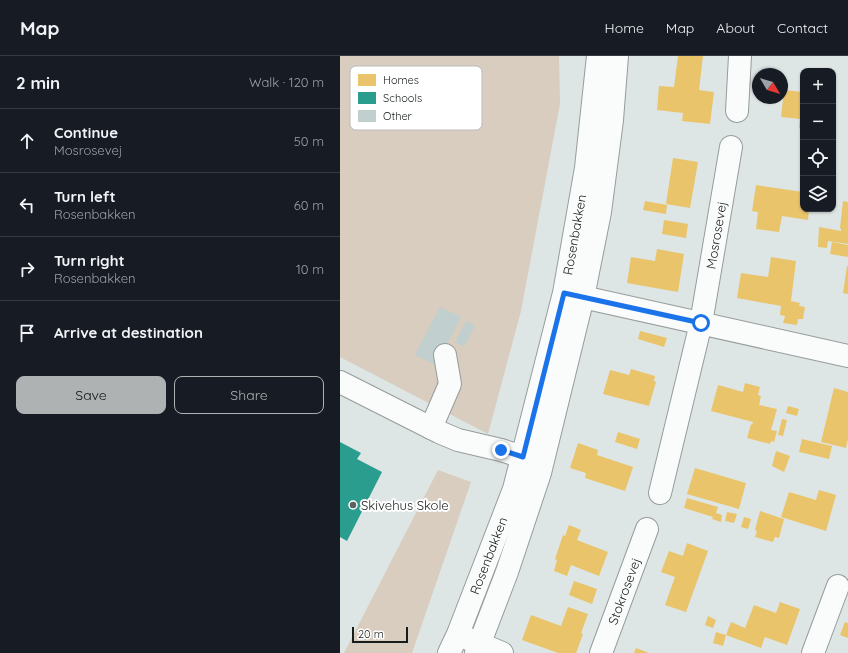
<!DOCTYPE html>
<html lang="en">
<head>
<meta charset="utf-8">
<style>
	:root { --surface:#171b24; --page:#20242c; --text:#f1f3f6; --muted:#9ea1a6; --line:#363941; --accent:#aeb2b3 }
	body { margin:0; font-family:Quicksand,sans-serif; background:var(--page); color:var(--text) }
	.controls { position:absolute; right:12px; top:12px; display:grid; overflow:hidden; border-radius:8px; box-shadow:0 1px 3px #0004 }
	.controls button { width:36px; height:36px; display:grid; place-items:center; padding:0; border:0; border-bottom:1px solid var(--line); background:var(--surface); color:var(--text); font:20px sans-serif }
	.compass { position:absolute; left:412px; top:12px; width:36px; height:36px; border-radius:50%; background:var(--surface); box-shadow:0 1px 3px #0004; rotate:128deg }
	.scale { position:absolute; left:12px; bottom:10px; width:56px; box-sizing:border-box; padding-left:4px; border:2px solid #161b1b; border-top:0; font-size:11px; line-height:14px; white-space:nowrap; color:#161b1b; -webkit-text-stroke:3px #fff; paint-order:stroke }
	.stop { position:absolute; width:12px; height:12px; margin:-9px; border:3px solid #1a73e8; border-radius:50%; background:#fff }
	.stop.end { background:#1a73e8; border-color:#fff; box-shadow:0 1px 4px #0008 }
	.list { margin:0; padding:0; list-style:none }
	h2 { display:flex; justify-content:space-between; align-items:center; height:52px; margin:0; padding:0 16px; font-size:17px }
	h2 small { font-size:13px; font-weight:400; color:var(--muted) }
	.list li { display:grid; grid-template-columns:26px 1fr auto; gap:12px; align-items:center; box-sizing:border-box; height:64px; padding:0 16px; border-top:1px solid var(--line) }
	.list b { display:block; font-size:15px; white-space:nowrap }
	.list p { margin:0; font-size:13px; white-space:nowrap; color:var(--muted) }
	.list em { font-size:13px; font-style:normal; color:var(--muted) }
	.actions { display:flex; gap:8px; padding:12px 16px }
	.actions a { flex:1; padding:9px 0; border:1px solid var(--accent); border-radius:8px; text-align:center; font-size:14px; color:var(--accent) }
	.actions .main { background:var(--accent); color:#111 }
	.icon { flex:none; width:22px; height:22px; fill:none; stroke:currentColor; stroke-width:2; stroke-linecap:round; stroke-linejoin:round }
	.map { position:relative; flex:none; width:508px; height:597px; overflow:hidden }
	header { display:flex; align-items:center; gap:24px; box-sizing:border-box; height:56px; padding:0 20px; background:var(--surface); border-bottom:1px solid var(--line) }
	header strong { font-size:19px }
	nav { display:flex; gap:22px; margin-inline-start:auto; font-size:14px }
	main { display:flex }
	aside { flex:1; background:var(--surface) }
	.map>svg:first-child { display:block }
	.green { fill:#d8cdbe }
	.homes { fill:#e9c46a }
	.schools { fill:#2a9d8f }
	.building { fill:#c1d0cf }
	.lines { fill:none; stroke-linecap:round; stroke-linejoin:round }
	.minor-casing { stroke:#969c9b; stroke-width:24 }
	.minor { stroke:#fafbfb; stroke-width:22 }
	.route { stroke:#1a73e8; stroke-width:5 }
	.poi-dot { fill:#5c6262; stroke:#fff; stroke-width:1.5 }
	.labels { text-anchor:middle; stroke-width:4; stroke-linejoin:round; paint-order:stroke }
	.street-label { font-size:13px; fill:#161b1b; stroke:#fff }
	.poi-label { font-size:13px; fill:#161b1b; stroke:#fff; text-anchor:start }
	.key { fill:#fff; stroke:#b9bbbb; stroke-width:1 }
	.key-label { font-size:11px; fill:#161b1b }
</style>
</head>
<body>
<header>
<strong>Map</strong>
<nav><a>Home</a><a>Map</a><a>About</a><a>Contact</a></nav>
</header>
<main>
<aside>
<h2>2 min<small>Walk · 120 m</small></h2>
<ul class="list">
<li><svg class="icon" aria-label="ahead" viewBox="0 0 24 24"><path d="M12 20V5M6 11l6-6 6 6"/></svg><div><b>Continue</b><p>Mosrosevej</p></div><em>50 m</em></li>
<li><svg class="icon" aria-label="left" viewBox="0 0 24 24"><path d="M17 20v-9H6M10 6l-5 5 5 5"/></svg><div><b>Turn left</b><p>Rosenbakken</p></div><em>60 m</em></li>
<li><svg class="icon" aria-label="right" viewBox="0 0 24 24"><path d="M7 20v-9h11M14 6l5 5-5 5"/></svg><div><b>Turn right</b><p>Rosenbakken</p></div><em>10 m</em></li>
<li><svg class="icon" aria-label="arrive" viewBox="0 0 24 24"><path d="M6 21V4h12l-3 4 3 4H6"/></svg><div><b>Arrive at destination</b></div></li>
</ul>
<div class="actions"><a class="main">Save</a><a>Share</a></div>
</aside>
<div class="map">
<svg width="508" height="597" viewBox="0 0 508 597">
	<rect width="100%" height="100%" fill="#dee6e5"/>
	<g class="green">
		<polygon points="0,0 219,0 220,48 181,255 148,378 0,301"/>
		<polygon points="98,414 131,426 72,597 4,597"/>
	</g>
	<g class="homes">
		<polygon points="338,0 363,0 359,34 374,36 370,68 342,65 343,57 317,54 319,30 334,31"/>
		<polygon points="444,34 463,36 463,73 459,72 460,63 441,61"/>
		<polygon points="493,52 496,53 494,74 493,74"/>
		<polygon points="333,102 358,106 350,152 326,148"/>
		<polygon points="416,129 463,136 463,153 469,153 468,164 442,160 439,176 416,173 418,156 412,155"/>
		<polygon points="305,145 327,149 326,158 303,154"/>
		<polygon points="503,145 508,146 508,188 488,185 487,192 478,191 479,171 501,175 501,173 500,172"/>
		<polygon points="324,164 348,168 346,182 322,178"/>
		<polygon points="492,186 508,189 508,201 490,198"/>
		<polygon points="317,193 344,198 338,236 287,227 291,201 315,205"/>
		<polygon points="431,201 456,205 451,245 460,247 459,250 465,251 463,263 458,263 457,269 443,267 445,260 440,259 441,250 397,242 401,217 428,221"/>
		<polygon points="507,210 508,210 508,238 503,237"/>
		<polygon points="300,275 327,282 324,291 298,283"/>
		<polygon points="291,313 315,320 314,325 316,326 309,350 263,338 270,314 289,319"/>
		<polygon points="405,327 420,331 418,339 421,340 419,349 437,353 431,374 437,375 434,386 431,385 430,388 407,382 411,368 412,369 413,366 371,355 378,329 403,336"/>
		<polygon points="494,332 508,336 508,383 506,392 481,386"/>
		<polygon points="448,350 459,353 457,360 446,357"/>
		<polygon points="442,363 447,364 443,380 438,379"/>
		<polygon points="278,376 300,383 297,393 275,386"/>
		<polygon points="462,383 492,390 489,403 459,396"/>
		<polygon points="238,387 258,394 257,399 293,411 285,435 245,422 246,417 230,412"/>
		<polygon points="436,395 450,400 444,416 432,410"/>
		<polygon points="355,412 406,427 399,453 347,438"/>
		<polygon points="479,434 496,439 486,475 441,461 449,436 476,444"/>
		<polygon points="347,442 378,451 376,457 382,459 381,466 372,463 373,461 344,452"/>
		<polygon points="420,455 444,463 439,482 435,481 433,486 415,481 417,475 415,474"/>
		<polygon points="387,456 397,458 394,467 385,465"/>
		<polygon points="404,461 411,463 408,473 401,471"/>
		<polygon points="229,469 241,474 237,484 268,496 259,520 231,509 227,520 214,515 217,504 215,503 223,479 225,480"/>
		<polygon points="347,487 368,495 346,556 325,549 335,521 321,516 329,495 343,500"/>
		<polygon points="234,525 257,533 252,548 229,539"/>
		<polygon points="440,546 460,553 447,589 425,581 421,592 386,579 391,566 405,572 414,549 436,557"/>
		<polygon points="228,551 248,558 241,577 243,578 236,597 218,597 182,584 191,559 221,570"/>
		<polygon points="368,560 376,564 373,572 365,569"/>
		<polygon points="505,566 508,567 508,582 500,579"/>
		<polygon points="376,576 386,579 383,590 373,587"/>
		<polygon points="296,592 309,597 294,597"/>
	</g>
	<polygon class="schools" points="0,386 21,397 17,403 42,416 7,485 0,481"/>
	<g class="building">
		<polygon points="100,251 121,261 96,309 75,299"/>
		<polygon points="126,265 135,270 124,291 115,286"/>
	</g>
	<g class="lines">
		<g class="minor-casing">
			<g id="minor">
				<polyline points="397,55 400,0"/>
				<polyline points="229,238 508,300"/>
				<polyline points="0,326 99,376 118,384 161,394 183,401"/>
				<polyline points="91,372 110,328 105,299"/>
				<path id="s1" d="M320,437l41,-170 30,-176"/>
				<polyline points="126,582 162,597"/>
				<path id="s2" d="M109,597l9,-19 56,-145 50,-196 22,-125 12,-112"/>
				<polyline points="136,597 167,516 200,417 243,241 260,156 272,64 277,0"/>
				<path id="s3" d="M261,597l46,-124"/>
				<polyline points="473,597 498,530"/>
			</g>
		</g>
		<use href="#minor" class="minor"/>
	</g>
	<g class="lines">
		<polyline class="route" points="161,394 183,401 224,237 361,267"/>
	</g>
	<circle class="poi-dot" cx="13" cy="449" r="4"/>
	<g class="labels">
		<g class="street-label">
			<text dy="5" stroke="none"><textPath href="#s2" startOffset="438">Rosenbakken</textPath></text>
			<text dy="5" stroke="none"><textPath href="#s1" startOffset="264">Mosrosevej</textPath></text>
			<text dy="5" stroke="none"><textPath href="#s2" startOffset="105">Rosenbakken</textPath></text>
			<text dy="5" stroke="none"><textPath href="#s3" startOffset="66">Stokrosevej</textPath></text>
		</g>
		<g class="poi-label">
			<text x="21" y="454">Skivehus Skole</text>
		</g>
	</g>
	<rect x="10" y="10" width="132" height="64" rx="6" class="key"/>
	<rect x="18" y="18" width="18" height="12" fill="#e9c46a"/>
	<rect x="18" y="36" width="18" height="12" fill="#2a9d8f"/>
	<rect x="18" y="54" width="18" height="12" fill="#c1d0cf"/>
	<g class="key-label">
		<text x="43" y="28">Homes</text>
		<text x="43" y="46">Schools</text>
		<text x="43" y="64">Other</text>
	</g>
</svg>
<div class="controls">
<button>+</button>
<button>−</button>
<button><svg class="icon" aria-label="locate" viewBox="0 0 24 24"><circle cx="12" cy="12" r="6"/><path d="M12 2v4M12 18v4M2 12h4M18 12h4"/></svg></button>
<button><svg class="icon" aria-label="layers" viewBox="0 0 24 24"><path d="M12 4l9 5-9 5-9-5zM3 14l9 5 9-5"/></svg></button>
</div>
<svg class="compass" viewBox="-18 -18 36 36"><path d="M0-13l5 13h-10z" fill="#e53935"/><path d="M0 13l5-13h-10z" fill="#9ea1a6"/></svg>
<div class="scale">20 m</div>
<div class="stop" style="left:361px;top:267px"></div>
<div class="stop end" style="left:161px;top:394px"></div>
</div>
</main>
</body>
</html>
